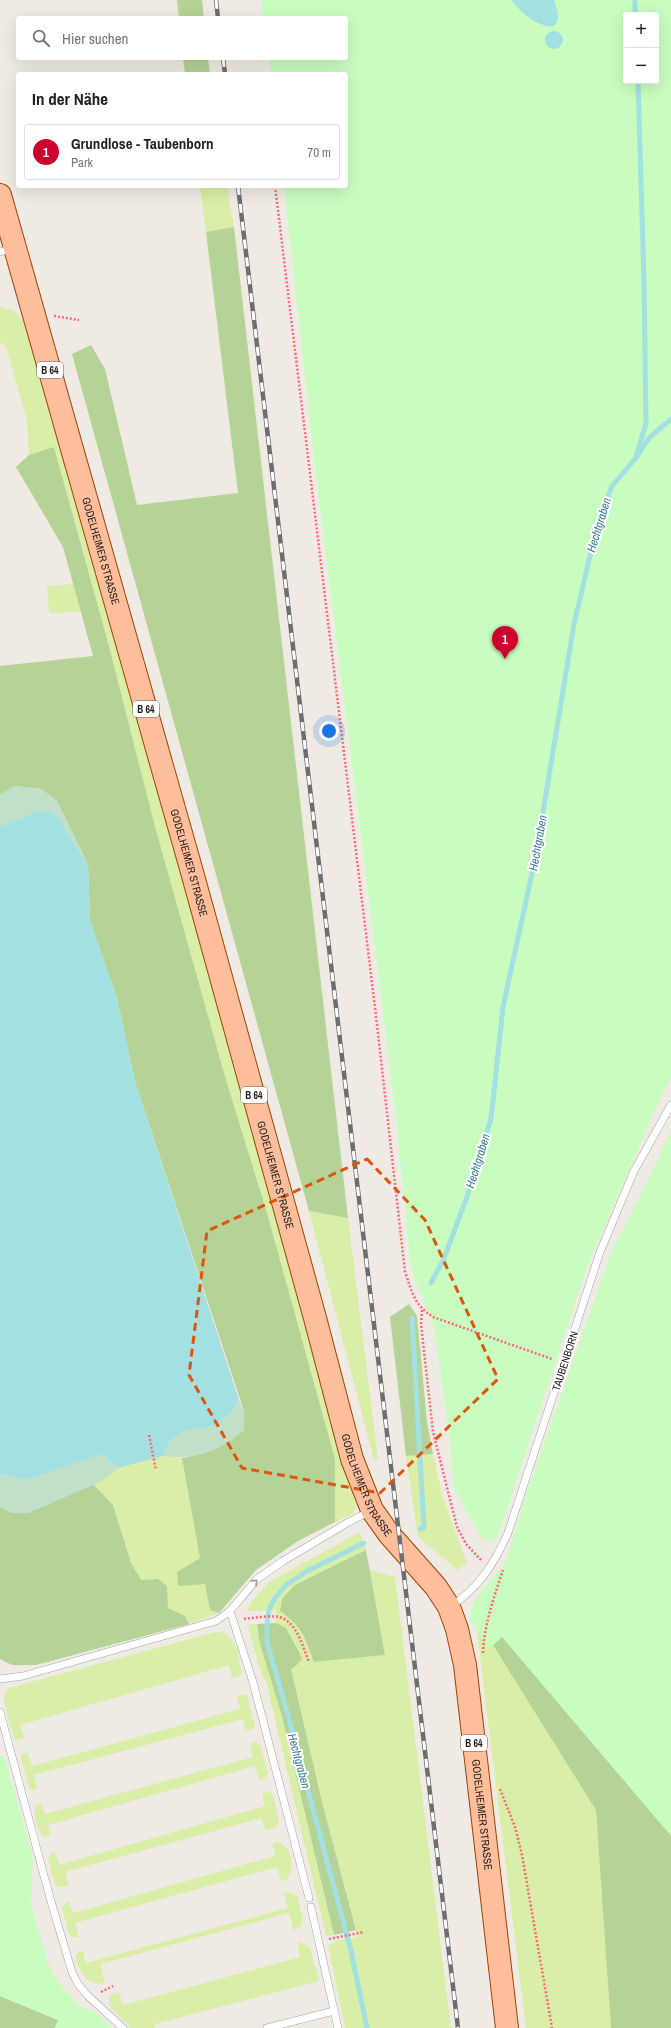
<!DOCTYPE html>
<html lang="de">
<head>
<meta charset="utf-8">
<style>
	:root { --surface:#fff; --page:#f6f6f6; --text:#202124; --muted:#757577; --line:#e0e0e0; --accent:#ce002e }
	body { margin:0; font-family:"Archivo Narrow",sans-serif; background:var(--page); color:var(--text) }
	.controls { position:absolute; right:12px; top:12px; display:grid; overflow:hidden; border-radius:4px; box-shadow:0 4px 16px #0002 }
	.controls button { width:36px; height:36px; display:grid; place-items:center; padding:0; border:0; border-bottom:1px solid var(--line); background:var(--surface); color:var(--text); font:20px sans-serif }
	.you { position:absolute; left:329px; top:731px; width:14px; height:14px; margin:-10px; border:3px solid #fff; border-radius:50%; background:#1a73e8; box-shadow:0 0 0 6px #1a73e833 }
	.badge { display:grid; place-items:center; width:26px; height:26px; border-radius:50%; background:var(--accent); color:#fff; font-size:13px; font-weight:700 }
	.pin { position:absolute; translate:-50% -33px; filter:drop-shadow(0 1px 2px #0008) }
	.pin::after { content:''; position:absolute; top:21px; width:14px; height:12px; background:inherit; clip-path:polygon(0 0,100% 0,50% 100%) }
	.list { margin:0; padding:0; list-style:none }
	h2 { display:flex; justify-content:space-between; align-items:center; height:52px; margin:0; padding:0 16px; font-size:17px }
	h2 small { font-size:13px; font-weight:400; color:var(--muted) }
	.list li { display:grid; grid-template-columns:26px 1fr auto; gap:12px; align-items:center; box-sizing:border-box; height:56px; margin:0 8px 8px; padding:0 8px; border:1px solid var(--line); border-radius:4px }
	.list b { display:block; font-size:15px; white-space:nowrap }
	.list p { margin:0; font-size:13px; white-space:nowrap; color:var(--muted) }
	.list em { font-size:13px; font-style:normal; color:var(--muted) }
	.icon { flex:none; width:22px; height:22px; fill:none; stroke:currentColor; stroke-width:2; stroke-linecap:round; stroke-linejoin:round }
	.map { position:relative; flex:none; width:671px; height:2028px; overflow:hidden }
	.search { position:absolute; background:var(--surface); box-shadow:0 4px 16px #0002; left:16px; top:16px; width:332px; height:44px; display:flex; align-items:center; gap:10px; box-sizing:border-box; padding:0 14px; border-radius:4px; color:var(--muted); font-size:15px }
	.panel { position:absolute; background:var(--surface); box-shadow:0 4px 16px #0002; left:16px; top:72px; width:332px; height:116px; border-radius:4px }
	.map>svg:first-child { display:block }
	.grass { fill:#d9eea7 }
	.forest { fill:#b5d297 }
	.wetland { fill:#c0e0ca }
	.park { fill:#c8fdbf; fill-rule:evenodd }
	.water { fill:#a2e0e1 }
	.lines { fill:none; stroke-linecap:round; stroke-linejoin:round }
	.stream { stroke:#a2e0e1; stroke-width:5 }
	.service-casing { stroke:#a3a3a3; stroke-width:8 }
	.primary-casing { stroke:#9a4500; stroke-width:24 }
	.path { stroke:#ff6779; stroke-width:2.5; stroke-dasharray:2 2; stroke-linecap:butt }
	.service { stroke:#fff; stroke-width:7 }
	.primary { stroke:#ffbe9b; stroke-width:22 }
	.rail-casing { stroke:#6d6d6d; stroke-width:4.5 }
	.rail { stroke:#fff; stroke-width:3; stroke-dasharray:9; stroke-linecap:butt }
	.oneway { stroke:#9a9a9a }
	.marked { fill:none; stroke:#de560d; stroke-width:3; stroke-dasharray:8 5; stroke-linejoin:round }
	.labels { text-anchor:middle; stroke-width:4; stroke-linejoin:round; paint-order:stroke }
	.shield { fill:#fff; stroke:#626262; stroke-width:1 }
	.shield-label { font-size:10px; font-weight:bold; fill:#1f1f1f }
	.street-label { font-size:11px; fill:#1f1f1f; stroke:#fff }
	.water-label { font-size:12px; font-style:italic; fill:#3b7b94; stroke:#fff }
</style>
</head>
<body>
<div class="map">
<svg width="671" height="2028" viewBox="0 0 671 2028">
	<rect width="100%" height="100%" fill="#f0eae4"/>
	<g class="grass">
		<polygon points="200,186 227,186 234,227 206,232"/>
		<polygon points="0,307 16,312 28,329 239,1079 333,1430 355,1501 356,1508 354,1513 335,1522 335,1459 267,1213 226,1080 154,823 110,650 54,447 29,455 27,420 6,347 0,342"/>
		<polygon points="73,584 81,612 49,613 47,586"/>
		<polygon points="309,1211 348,1218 378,1459 374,1460"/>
		<polygon points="433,1454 443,1498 467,1563 458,1570 418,1537 406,1456"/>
		<polygon points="163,1456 182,1458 200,1558 177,1572 178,1585 205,1584 210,1610 219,1613 189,1624 185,1616 168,1608 167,1586 158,1579 141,1580 131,1563 113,1505 93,1484 118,1468"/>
		<path d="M360,1532l6,18 -71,35 -15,26c23,17 25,26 35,51l70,-7 -16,-85 26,7 56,451h-106l-17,-83 8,-4 22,-4 -35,-131 -32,-137 7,-5 -12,-36 -10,-5v-12h-29l5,-10 17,-19z"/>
		<polygon points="516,1558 596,1810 611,2028 526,2028 475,1616"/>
		<polygon points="257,1624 260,1644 283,1717 334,1935 326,1936 267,1685 258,1664 248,1625"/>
		<path d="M216,1632c22,0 22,24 26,41l-2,3 -8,2 -3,-13 -209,60 4,13 -7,2 -3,-1 -10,-38v-5l4,-8z"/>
		<polygon points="244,1694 247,1696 255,1726 253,1729 246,1730 243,1719 34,1775 37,1788 32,1790 29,1788 21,1757 22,1754 28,1753 32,1766 240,1709 237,1696"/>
		<path d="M256,1742l4,3 8,29 -3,4 -6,2 -4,-14 -207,59 3,10 -7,2c-6,-4 -12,-25 -8,-32l6,-1 3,10 208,-57 -3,-14z"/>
		<polygon points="269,1792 273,1795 279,1822 277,1827 266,1831 261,1818 65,1872 69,1886 58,1887 54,1883 48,1859 51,1853 55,1852 59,1865 265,1806 262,1793"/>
		<path d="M278,1842c14,3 17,27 9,37l-6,2 -4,-14 -202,56 4,14h-7l-4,-5 -6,-24 4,-6h3l4,11 202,-57 -3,-13z"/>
		<path d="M289,1892l8,4 6,23 -1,5 -3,4 -6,2 -4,-17 -189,51 5,19c-18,4 -26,-12 -30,-27l2,-3 6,-2 3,12 201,-55 -3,-15z"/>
		<polygon points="301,1942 310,1948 319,1981 155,2024 155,2028 131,2028 109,2006 110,1995 119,1992 123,2005 300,1957 297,1943"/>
	</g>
	<g class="forest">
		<polygon points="177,0 202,0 204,18 179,18"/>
		<polygon points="183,58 208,58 210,74 185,74"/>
		<polygon points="234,227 348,1218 309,1211 72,354 91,345 105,369 137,505 238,493 206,232"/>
		<polygon points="54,447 110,650 154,823 226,1080 267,1213 335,1459 335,1522 298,1541 256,1570 219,1613 210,1610 205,1584 178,1586 177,1572 200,1558 182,1458 205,1453 244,1411 135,1082 117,998 90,921 88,865 57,801 41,789 15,786 0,795 0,666 93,656 63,547 16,467 29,455"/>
		<polygon points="671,1148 671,2028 611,2028 596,1810 475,1616 516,1558"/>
		<polygon points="409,1304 417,1316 427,1422 433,1454 406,1456 390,1317"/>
		<polygon points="93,1484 113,1505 131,1563 141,1580 158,1579 167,1586 168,1608 185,1616 189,1624 36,1665 12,1665 0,1659 0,1507 12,1513 28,1513"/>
		<path d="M366,1550l19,105 -71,7c-9,-25 -11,-34 -34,-51l2,-12 13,-14z"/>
		<polygon points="276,1623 286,1628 302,1658 298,1664 291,1669 323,1806 356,1930 334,1935 282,1716 260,1644 257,1624"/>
		<polygon points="0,1996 58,2020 55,2028 0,2028"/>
	</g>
	<g class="wetland">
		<polygon points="14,786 41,789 57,801 88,865 56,815 38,811 0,826 0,795"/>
		<path d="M239,1400l5,11v19c-24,22 -50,30 -81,26l8,-17 13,-8 28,-5 16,-10z"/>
		<polygon points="103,1454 118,1468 100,1482 28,1513 12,1513 0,1507 0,1474 27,1480"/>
	</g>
	<g class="park">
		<path d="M261,0h410v1077l-9,17 -74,170 -91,275 -14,1 -29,-52 -5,-54 -15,-107 -23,-58 -15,-153 -81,-649 -31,-281h62v-112h-75l-2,-16h77v-40h-82zM626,15h30v66h-30z"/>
		<polygon points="671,1131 671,1836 502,1637 489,1649 469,1619 475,1599 506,1562 524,1501 612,1250 633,1211"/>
		<polygon points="4,1755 33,1857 31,1903 47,1961 59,1983 80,2006 88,2011 94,2011 112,2028 55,2028 58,2020 0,1996 0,1756"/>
	</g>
	<g class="water">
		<path d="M512,0h42c3,9 7,19 0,26 -15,2 -35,-14 -42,-26z"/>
		<circle cx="554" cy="40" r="9"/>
		<polygon points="38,811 46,811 56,815 88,865 90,921 117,998 135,1082 239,1400 228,1416 212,1426 184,1431 171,1439 163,1456 118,1468 103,1454 27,1480 0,1474 0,826"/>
	</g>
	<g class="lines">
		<g class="stream">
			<polyline points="635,0 635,15"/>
			<polyline points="637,454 646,423 644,281 638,81"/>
			<polyline points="431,1283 443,1261 467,1197 491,1119 503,1007 536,855 574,624 597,526 612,486 635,459 649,438 671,419"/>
			<polyline points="412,1318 424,1528 420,1529"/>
			<polyline points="364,1543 307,1571 286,1585 275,1598 269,1609 267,1626 267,1642 289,1719 351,1951 367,2028"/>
		</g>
		<g class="service-casing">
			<g id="service">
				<polyline points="0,252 13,248"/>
				<path d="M451,1606c28,-18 44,-44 57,-73l92,-281 34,-81 37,-66"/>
				<polyline points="230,1611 253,1682 309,1898"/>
				<polyline points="0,1679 23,1676 216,1621 230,1611 257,1579 283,1561 347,1523 370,1511"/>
				<polyline points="0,1712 50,1898 72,1972 78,1984 87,1995 123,2028"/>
				<polyline points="311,1907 338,2028"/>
				<polyline points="267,2028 334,2011"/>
			</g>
		</g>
		<g class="primary-casing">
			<g id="primary">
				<path id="s1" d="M0,195l192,677 123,446 37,141 20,51 17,24 47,53 13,20 8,22 8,36 42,363"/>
			</g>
		</g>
		<g class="path">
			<path d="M275,186l101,830 29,256c7,20 9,33 28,45l119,42"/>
			<polyline points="54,316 79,320"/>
			<polyline points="422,1310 421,1324 433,1432 457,1527 466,1544 481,1560"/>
			<polyline points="149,1435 156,1470"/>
			<path d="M244,1619c11,-1 24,-4 35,-2 18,4 24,31 30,45"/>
			<path d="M483,1653c1,-28 11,-56 20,-83"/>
			<polyline points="500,1789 515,1827 522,1855 552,2028"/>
			<polyline points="329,1939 364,1932"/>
			<polyline points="101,1992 113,1986"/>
		</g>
		<use href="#service" class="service"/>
		<use href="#primary" class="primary"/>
		<g class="rail-casing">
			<g id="rail">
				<polyline points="216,0 218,18"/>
				<polyline points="223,58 225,74"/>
				<polyline points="238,186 458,2028"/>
			</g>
		</g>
		<use href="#rail" class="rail"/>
	</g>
	<defs><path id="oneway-chevron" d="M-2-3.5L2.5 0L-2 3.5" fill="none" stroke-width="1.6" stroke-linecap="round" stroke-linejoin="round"/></defs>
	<use class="oneway" href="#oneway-chevron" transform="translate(255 1582) rotate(-44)"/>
	<path class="marked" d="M367,1159l58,61 73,159 -118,114 -138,-25 -53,-93 18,-144z"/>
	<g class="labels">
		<g class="shield">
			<rect x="37" y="362" width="26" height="16" rx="3"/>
			<rect x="133" y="701" width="26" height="16" rx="3"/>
			<rect x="241" y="1087" width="26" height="16" rx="3"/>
			<rect x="461" y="1735" width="26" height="16" rx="3"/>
		</g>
		<g class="shield-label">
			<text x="50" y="374">B 64</text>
			<text x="146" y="713">B 64</text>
			<text x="254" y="1099">B 64</text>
			<text x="474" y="1747">B 64</text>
		</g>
		<g class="street-label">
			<text dy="4" stroke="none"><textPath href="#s1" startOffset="370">GODELHEIMER STRASSE</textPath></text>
			<text dy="4" stroke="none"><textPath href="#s1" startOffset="694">GODELHEIMER STRASSE</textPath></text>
			<text dy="4" stroke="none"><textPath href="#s1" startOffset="1018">GODELHEIMER STRASSE</textPath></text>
			<text transform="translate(565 1361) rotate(-72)" y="4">TAUBENBORN</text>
			<text dy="4" stroke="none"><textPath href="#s1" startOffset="1342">GODELHEIMER STRASSE</textPath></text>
			<text dy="4" stroke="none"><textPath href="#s1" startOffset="1702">GODELHEIMER STRASSE</textPath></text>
		</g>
		<g class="water-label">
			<text transform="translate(599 525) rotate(-73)" y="4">Hechtgraben</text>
			<text transform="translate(538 843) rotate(-80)" y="4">Hechtgraben</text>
			<text transform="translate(478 1161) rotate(-73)" y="4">Hechtgraben</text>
			<text transform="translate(299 1761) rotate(75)" y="4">Hechtgraben</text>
		</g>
	</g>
</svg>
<div class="controls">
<button>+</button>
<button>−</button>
</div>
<div class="you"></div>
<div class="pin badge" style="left:505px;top:659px">1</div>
<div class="search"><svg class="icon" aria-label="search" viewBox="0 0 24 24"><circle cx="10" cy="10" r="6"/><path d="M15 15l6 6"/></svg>Hier suchen</div>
<section class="panel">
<h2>In der Nähe<small></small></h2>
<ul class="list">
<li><span class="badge">1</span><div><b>Grundlose - Taubenborn</b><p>Park</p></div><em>70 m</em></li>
</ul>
</section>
</div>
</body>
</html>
